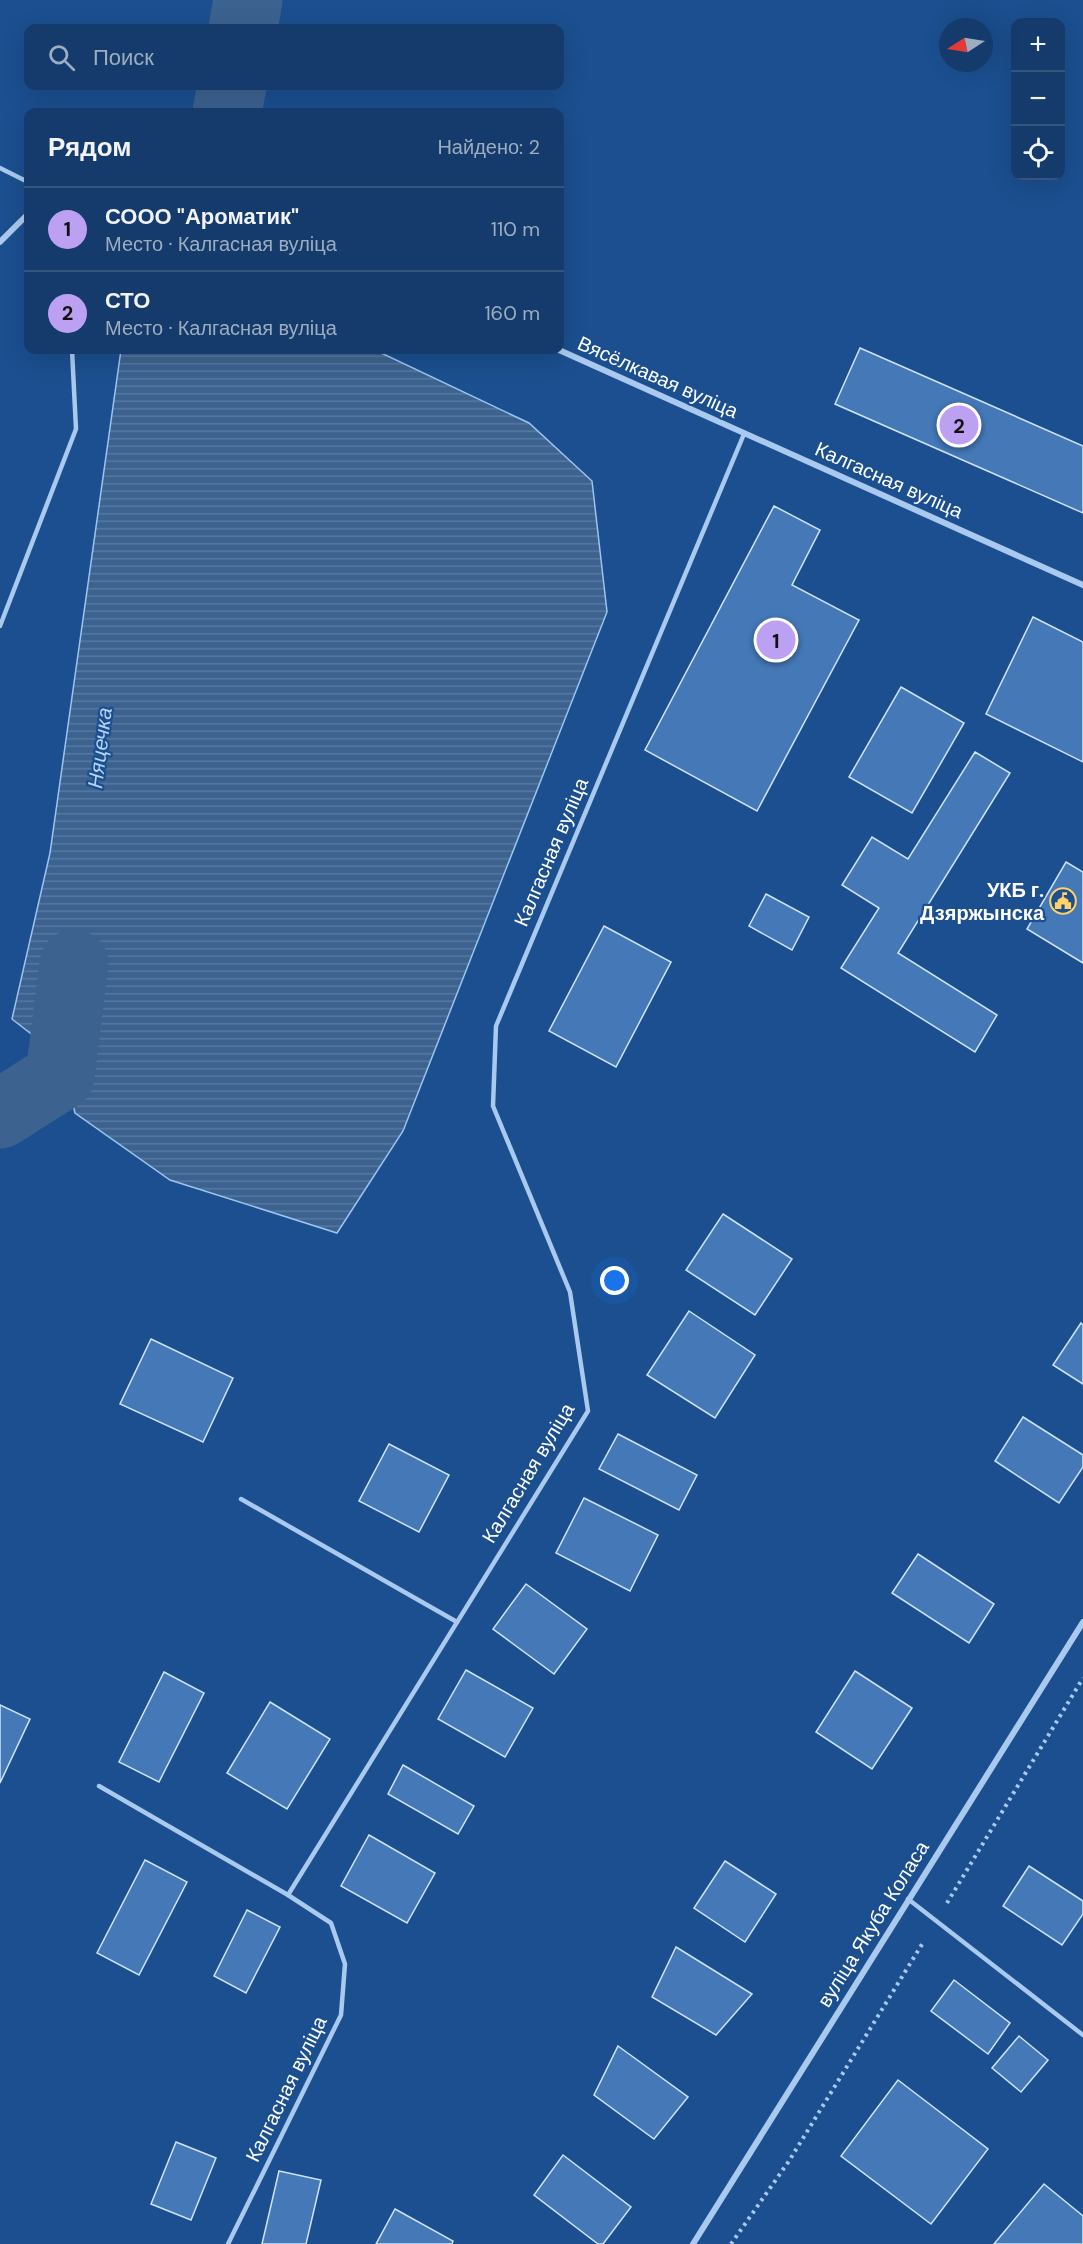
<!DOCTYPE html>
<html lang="ru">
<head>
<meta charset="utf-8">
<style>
	:root { --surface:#143b6b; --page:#214673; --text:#f1f3f6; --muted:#9dadc1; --line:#33557e; --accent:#bca0f2 }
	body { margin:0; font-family:"DM Sans",sans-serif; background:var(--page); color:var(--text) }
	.controls { position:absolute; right:18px; top:18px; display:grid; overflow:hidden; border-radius:12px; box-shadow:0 6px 24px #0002 }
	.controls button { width:54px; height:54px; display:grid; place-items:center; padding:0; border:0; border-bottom:2px solid var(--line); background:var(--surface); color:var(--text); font:30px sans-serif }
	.compass { position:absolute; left:939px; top:18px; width:54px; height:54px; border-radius:50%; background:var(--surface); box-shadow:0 6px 24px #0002; rotate:258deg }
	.you { position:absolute; left:615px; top:1281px; width:21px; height:21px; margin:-15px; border:4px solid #fff; border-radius:50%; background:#1a73e8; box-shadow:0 0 0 9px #1a73e833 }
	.badge { display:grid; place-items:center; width:39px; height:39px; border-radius:50%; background:var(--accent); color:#111; font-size:20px; font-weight:700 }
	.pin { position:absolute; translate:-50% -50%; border:3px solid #fff; box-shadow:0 2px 6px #0006 }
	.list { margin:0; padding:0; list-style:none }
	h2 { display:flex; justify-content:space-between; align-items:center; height:78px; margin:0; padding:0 24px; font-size:26px }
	h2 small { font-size:20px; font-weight:400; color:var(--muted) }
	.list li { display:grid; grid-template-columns:39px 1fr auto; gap:18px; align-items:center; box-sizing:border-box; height:84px; padding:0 24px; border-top:2px solid var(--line) }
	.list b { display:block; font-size:22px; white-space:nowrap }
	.list p { margin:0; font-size:20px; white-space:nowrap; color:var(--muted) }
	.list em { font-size:20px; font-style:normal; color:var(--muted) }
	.icon { flex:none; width:33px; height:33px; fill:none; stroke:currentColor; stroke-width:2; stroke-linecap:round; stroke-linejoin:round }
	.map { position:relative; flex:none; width:1083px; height:2244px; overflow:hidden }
	.search { position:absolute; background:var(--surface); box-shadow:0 6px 24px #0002; left:24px; top:24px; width:540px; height:66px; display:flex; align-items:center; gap:15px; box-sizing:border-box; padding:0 21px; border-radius:12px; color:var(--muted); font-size:22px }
	.panel { position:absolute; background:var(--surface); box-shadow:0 6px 24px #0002; left:24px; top:108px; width:540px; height:246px; border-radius:12px }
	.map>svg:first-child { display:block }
	.water { fill:url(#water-rules); stroke:#9cc4f0; stroke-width:1.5 }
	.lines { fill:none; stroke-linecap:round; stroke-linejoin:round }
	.river { stroke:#3c6290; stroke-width:69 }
	.building { fill:#4478b7; stroke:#cfe3fa; stroke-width:1.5 }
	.path { stroke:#a9c9ee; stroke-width:4; stroke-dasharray:3 4.5; stroke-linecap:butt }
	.service { stroke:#a9c9ee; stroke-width:4.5 }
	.minor { stroke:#a9c9ee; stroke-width:6 }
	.labels { text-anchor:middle; stroke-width:4.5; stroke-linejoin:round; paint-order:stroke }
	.street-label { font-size:20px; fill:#fff; stroke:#1b4f8f }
	.poi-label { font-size:20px; font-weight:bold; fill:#fff; stroke:#1b4f8f; text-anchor:end }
	.water-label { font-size:21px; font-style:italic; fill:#b5d3f5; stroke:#1b4f8f }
</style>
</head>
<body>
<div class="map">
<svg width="1083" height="2244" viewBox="0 0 1083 2244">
	<defs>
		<pattern id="water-rules" width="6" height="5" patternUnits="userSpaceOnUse" patternTransform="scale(1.5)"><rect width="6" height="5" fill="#3c6290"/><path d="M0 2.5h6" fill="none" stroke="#597aa1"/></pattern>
	</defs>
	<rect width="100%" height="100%" fill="#1b4f8f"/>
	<polygon class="water" points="121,350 375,350 529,423 592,481 607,612 403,1131 337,1233 170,1180 75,1113 62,1058 12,1019 50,853"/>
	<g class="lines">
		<g class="river">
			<polyline points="243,28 248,0"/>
			<polyline points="227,112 232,86"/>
			<polyline points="0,1114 60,1076 74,964"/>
		</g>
	</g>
	<g class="building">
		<polygon points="860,348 1083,446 1083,513 835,404"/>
		<polygon points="774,506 820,530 792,585 859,620 757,811 645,750"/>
		<polygon points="1033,617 1083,642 1083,762 986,714"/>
		<polygon points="901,687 964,723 912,813 849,777"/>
		<polygon points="975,752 1010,773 898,953 997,1015 975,1052 841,968 879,908 842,885 872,837 908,859"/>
		<polygon points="1066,862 1083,872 1083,963 1027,929"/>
		<polygon points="766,894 809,917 792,950 749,926"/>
		<polygon points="604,926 671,962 616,1067 549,1031"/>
		<polygon points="723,1214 792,1259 755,1315 686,1270"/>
		<polygon points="689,1311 755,1355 715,1418 647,1375"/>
		<polygon points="1081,1323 1083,1325 1083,1384 1053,1365"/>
		<polygon points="151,1339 233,1378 203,1442 120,1404"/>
		<polygon points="1023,1417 1083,1455 1083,1467 1059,1503 995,1461"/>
		<polygon points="618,1434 697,1475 679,1510 599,1469"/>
		<polygon points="389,1444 449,1475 419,1532 359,1501"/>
		<polygon points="584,1498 658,1535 630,1591 556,1553"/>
		<polygon points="918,1554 994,1604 969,1643 892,1593"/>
		<polygon points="526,1584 587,1629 554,1674 493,1629"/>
		<polygon points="466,1670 533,1708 505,1757 438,1719"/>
		<polygon points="855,1671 912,1708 872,1769 816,1732"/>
		<polygon points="164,1672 204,1693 159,1782 119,1762"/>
		<polygon points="270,1702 330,1739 287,1809 227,1773"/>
		<polygon points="0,1705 30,1719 0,1783"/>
		<polygon points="403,1765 474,1806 458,1834 388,1794"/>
		<polygon points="369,1835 435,1873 407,1923 341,1886"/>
		<polygon points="145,1860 187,1882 139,1975 97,1953"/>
		<polygon points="725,1861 776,1894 745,1942 694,1908"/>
		<polygon points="1029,1866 1083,1901 1083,1914 1062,1945 1003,1906"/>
		<polygon points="247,1910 280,1927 246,1993 214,1976"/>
		<polygon points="676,1947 752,1994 716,2035 652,1997"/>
		<polygon points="954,1980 1010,2023 988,2054 931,2011"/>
		<polygon points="1019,2036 1048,2060 1021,2092 992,2068"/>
		<polygon points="618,2046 688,2097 654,2139 594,2095"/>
		<polygon points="898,2080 988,2149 931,2224 841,2156"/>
		<polygon points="176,2142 216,2158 191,2220 151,2204"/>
		<polygon points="563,2155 631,2207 603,2244 598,2244 534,2195"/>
		<polygon points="279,2171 321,2180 306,2244 262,2244"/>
		<polygon points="1044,2184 1083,2216 1083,2244 994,2244"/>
		<polygon points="395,2209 453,2241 452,2244 376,2244"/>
	</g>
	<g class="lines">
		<g class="path">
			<polyline points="947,1903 1083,1678"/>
			<polyline points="731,2244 789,2161 924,1941"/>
		</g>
		<g class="service">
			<polyline points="0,168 28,182"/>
			<polyline points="0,626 76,429 72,350"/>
			<polyline points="241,1499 457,1622"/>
			<polyline points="99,1786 288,1895 331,1923 345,1964 341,2015 228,2244"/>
			<polyline points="288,1895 588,1411 570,1292 493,1106 496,1026 744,434"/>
			<polyline points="908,1899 1083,2035"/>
		</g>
		<g class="minor">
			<polyline points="0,242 28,214"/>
			<polyline points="559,350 1083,585"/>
			<polyline points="693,2244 1083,1622"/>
		</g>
	</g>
	<defs>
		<g id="civic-ring" transform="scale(1.35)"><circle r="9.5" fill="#1b4f8f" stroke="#ffd166" stroke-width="1.5"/><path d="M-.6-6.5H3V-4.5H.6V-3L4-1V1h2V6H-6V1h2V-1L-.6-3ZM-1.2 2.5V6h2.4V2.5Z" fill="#ffd166"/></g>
	</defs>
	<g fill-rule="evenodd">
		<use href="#civic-ring" x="1063" y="901"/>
	</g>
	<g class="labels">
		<g class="street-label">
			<text transform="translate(658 377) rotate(24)" y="7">Вясёлкавая вуліца</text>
			<text transform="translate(889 480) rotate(24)" y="7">Калгасная вуліца</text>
			<text transform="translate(551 852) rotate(-67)" y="7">Калгасная вуліца</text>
			<text transform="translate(528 1473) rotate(-59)" y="7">Калгасная вуліца</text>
			<text transform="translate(873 1924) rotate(-58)" y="7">вуліца Якуба Коласа</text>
			<text transform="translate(286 2089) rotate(-64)" y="7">Калгасная вуліца</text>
		</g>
		<g class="poi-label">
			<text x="1044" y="897">УКБ г.<tspan x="1044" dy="23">Дзяржынска</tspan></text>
		</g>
		<g class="water-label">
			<text transform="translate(100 748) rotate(-83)" y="7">Няцечка</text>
		</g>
	</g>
</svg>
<div class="controls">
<button>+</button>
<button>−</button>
<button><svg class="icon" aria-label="locate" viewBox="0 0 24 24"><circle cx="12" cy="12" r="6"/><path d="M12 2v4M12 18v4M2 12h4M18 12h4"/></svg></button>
</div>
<svg class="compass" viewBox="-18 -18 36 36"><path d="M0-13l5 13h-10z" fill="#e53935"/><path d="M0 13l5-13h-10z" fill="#9dadc1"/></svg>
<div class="you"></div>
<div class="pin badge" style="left:776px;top:640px">1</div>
<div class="pin badge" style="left:959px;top:425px">2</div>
<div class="search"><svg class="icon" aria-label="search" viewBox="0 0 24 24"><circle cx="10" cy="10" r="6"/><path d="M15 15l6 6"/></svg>Поиск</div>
<section class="panel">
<h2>Рядом<small>Найдено: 2</small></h2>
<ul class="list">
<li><span class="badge">1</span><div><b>СООО &quot;Ароматик&quot;</b><p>Место · Калгасная вуліца</p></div><em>110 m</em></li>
<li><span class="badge">2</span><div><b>СТО</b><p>Место · Калгасная вуліца</p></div><em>160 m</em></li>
</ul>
</section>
</div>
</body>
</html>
